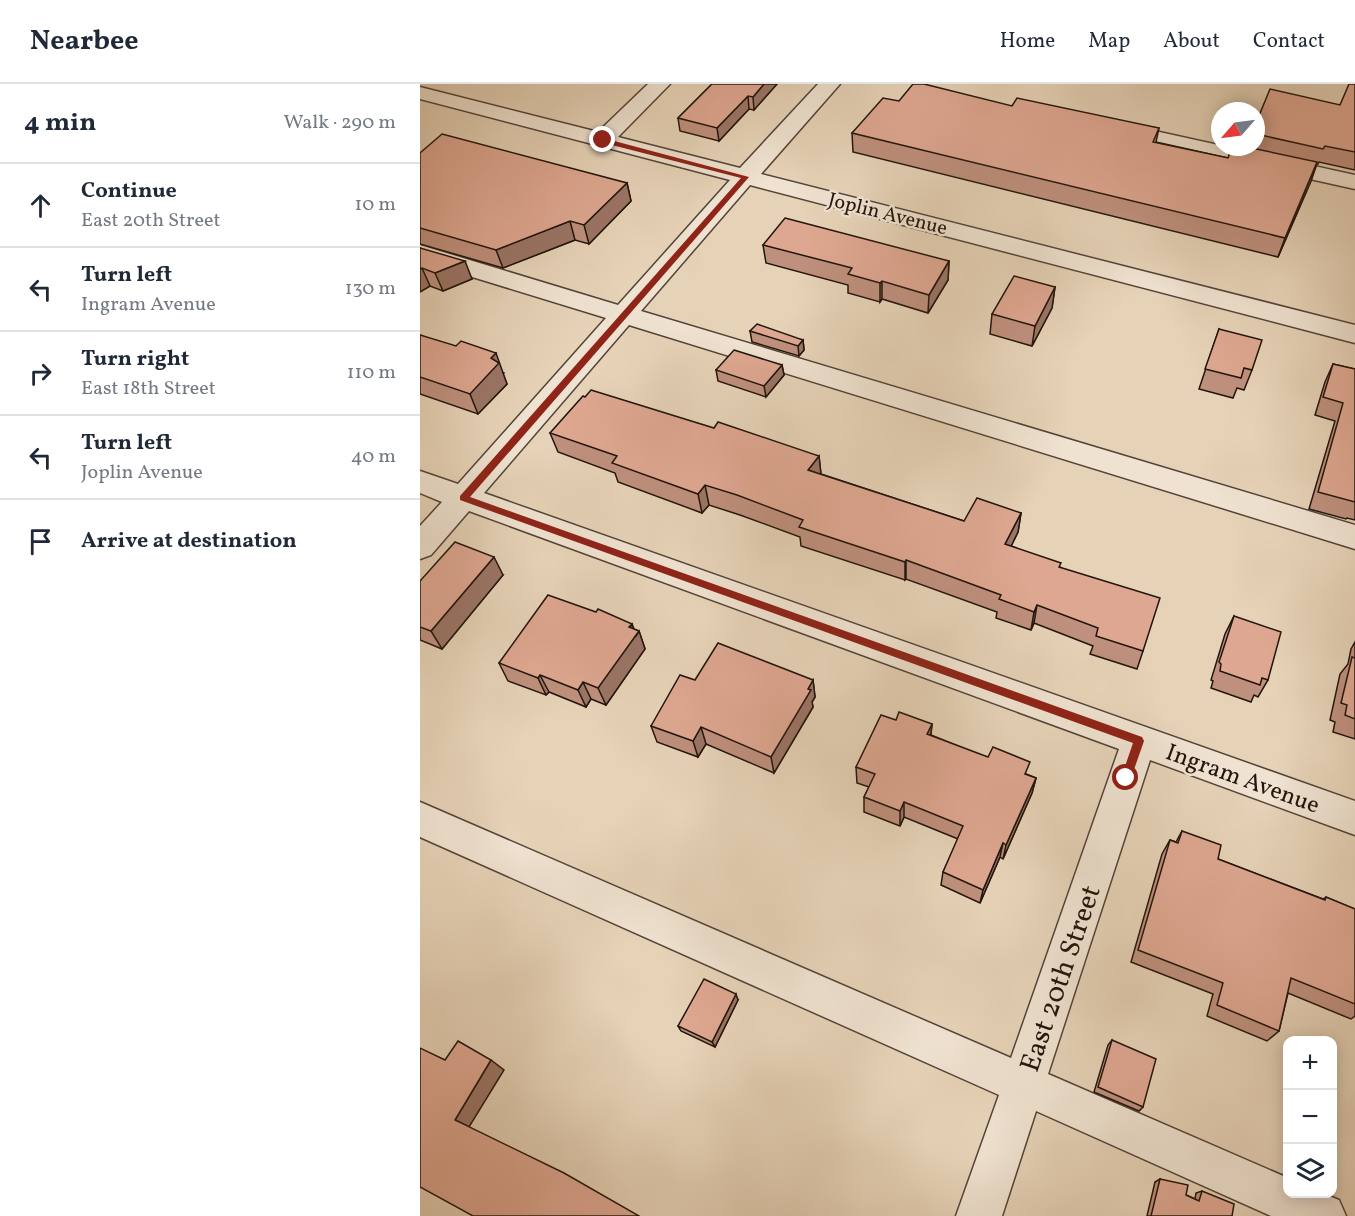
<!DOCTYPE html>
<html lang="en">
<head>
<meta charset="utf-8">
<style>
	:root { --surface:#fff; --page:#f6f6f7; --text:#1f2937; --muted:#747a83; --line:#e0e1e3 }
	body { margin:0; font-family:Vollkorn,serif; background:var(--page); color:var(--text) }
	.controls { position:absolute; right:18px; bottom:18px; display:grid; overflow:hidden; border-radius:12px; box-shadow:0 3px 15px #0003 }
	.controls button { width:54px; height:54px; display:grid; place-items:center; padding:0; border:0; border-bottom:2px solid var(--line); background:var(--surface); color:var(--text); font:30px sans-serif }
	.compass { position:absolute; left:791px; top:18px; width:54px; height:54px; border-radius:50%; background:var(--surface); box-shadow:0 3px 15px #0003; rotate:242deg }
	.stop { position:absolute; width:18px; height:18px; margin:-14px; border:4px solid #8f2418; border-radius:50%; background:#fff }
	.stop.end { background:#8f2418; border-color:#fff; box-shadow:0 2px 6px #0008 }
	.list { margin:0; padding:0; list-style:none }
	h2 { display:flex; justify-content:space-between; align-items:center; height:78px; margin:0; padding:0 24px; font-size:26px }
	h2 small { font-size:20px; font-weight:400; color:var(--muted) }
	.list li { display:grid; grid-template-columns:39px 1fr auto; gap:18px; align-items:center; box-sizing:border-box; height:84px; padding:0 24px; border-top:2px solid var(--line) }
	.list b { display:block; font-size:22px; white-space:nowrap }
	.list p { margin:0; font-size:20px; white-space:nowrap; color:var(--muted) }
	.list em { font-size:20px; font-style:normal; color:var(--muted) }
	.icon { flex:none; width:33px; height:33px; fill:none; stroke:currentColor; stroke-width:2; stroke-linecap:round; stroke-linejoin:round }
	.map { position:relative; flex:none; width:935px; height:1132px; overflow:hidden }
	header { display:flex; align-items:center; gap:36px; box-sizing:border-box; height:84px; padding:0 30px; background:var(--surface); border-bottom:2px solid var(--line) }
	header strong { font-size:28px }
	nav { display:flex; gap:33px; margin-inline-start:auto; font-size:21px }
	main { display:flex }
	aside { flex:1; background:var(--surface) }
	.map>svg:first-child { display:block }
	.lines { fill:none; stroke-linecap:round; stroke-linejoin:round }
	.minor-casing { stroke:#534438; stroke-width:3 }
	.minor { fill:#efe2d0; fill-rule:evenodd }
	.wall { fill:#bf907d; stroke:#22150d; stroke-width:1.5 }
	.shaded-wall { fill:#9b7566; stroke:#22150d; stroke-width:1.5 }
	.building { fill:#dea791; stroke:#22150d; stroke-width:1.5 }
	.route { fill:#8f2418 }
	.labels { text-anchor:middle; stroke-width:5; stroke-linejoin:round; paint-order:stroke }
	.far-street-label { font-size:20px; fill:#22150d; stroke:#efe2d0 }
	.street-label { font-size:24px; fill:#22150d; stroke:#efe2d0 }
	.near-street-label { font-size:28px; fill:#22150d; stroke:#efe2d0 }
</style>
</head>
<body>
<header>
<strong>Nearbee</strong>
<nav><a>Home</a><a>Map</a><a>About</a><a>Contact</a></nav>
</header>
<main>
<aside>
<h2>4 min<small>Walk · 290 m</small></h2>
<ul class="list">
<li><svg class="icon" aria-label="ahead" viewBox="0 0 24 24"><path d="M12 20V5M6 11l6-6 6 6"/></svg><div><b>Continue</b><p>East 20th Street</p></div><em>10 m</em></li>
<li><svg class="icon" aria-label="left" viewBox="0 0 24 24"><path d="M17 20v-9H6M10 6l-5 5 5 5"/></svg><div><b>Turn left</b><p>Ingram Avenue</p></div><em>130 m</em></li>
<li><svg class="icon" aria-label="right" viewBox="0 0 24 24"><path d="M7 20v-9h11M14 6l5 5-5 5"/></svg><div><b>Turn right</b><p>East 18th Street</p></div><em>110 m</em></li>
<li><svg class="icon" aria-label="left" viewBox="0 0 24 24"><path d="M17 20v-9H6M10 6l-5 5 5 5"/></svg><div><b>Turn left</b><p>Joplin Avenue</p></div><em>40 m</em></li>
<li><svg class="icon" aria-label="arrive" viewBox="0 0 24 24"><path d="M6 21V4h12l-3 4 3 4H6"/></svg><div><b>Arrive at destination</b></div></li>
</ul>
</aside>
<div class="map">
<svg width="935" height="1132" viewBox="0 0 935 1132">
	<rect width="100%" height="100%" fill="#e6d2b7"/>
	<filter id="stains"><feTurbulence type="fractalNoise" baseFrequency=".00333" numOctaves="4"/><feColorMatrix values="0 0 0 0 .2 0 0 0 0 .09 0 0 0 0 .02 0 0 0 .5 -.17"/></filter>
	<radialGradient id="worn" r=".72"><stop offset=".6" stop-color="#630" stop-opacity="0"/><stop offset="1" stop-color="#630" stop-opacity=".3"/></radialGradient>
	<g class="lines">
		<g class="minor-casing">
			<g id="minor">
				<polygon points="228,0 250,0 198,53 320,84 398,0 420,0 341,90 935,241 935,259 330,101 221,227 935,441 935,465 209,241 64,409 935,717 935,751 730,676 628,990 868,1094 868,1110 904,1110 919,1116 926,1132 851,1132 616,1027 582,1132 536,1132 579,1011 0,753 0,718 591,974 699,665 49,427 11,471 0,475 0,442 22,418 0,409 0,387 38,400 186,234 0,177 0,161 198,221 310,96 0,15 0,3 178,48"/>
				<polygon points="694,38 935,91 935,105 686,50 683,45 686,40"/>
			</g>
		</g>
		<use href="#minor" class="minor"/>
	</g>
	<g class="wall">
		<polygon points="292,0 357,0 334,26 329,25 299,57 260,47 258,34"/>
		<polygon points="935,0 935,86 899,78 898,80 897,80 891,97 858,173 433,68 432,49 479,17 592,22 739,44 736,58 808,74 812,63 836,63 836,39 920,21"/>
		<polygon points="0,69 207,99 211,117 169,160 155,156 83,184 0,160"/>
		<polygon points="343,161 529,177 528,196 508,229 462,215 460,218 428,209 428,201 346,179"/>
		<polygon points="0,164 52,195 23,207 10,202 0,208"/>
		<polygon points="635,203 632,224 612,262 570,250 572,230"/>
		<polygon points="799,245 832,286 824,306 817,304 813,314 779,305"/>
		<polygon points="330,247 383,256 384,266 379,272 332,258"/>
		<polygon points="0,251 84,289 83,290 87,300 58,330 0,310"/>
		<polygon points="913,280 935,285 935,436 927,434 926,435 889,425 915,337 895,331 905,298"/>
		<polygon points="362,281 364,291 346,313 298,297 296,286"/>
		<polygon points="294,344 399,372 401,390 544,437 601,429 598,448 591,462 640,483 723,567 717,585 670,570 673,562 614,539 611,546 576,534 577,528 486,495 485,496 381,462 380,453 320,431 289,421 282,429 198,398 195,389 138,368 130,349"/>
		<polygon points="83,491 22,565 0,556 0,497"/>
		<polygon points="814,532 848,596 838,613 834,611 831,618 791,604 793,597 791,596 805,550"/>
		<polygon points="212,540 214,545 219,547 225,565 186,621 171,615 166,623 129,608 126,611 88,597 79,579"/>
		<polygon points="935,558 935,655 913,648 915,638 910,636 920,590 928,580 931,565"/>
		<polygon points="275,596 393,596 395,613 392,618 393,623 354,689 286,660 278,673 237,658 231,642"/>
		<polygon points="476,636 512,640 511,651 616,694 612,709 583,775 580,773 560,819 521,801 523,788 538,755 484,733 480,742 444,728 444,713 449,703 437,699 436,683"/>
		<polygon points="762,747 798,775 903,815 906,813 935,825 935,932 931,935 868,909 859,947 847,957 787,932 793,910 711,878 742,770 750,756 756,758"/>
		<polygon points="318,916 295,963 261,947 258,942"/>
		<polygon points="692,956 723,1023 719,1027 674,1008 688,961"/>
		<polygon points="740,1095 766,1111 775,1115 776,1109 782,1107 812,1132 727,1132 735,1098"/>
	</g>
	<g class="shaded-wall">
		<polygon points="344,0 357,0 334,26 333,13"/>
		<polygon points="328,12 329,25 299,57 297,44"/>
		<polygon points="897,78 891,97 858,173 865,154"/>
		<polygon points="207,99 211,117 169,160 164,141"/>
		<polygon points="150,137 155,156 83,184 76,166"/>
		<polygon points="45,177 52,195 23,207 15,189"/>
		<polygon points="529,177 528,196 508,229 509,211"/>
		<polygon points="2,184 10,202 0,208 0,185"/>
		<polygon points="462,197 462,215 460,218 460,199"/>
		<polygon points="635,203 632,224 612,262 615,242"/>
		<polygon points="383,256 384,266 379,272 378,262"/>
		<polygon points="76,269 87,300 58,330 50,310 71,274"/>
		<polygon points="362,281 364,291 346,313 344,302"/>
		<polygon points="399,372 401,391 388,386"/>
		<polygon points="285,401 289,421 282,429 278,410"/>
		<polygon points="601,429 598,448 583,479 585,460"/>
		<polygon points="74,473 83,491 22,565 11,547"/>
		<polygon points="486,476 486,495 485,496 485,478"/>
		<polygon points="617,521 614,539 611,546 614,528"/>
		<polygon points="212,540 216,552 219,547 225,565 186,621 178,604"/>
		<polygon points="120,591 129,608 126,611 118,594"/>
		<polygon points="393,596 395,613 392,618 393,623 354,689 351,673"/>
		<polygon points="163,598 171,615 166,623 158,606"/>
		<polygon points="512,640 510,656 507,650"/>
		<polygon points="281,643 286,660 278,673 273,657"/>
		<polygon points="616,694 612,709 583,775 586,761"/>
		<polygon points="484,718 484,733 480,742 480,727"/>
		<polygon points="583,759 580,773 560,819 563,806"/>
		<polygon points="316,910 318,916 295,963 292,958"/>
		<polygon points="71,976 84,986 49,1043 35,1036"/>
	</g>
	<g class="building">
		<polygon points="292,0 344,0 333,13 328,12 297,44 258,34"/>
		<polygon points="493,0 504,0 592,22 597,14 739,44 733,58 808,74 812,63 827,63 897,78 865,154 432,49 463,14 479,17"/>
		<polygon points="929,0 935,0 935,68 905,62 903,65 836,50 836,39 850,5 920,21"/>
		<polygon points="22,50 207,99 164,141 150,137 76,166 0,144 0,69"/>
		<polygon points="365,134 529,177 509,211 462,197 460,199 428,190 432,184 343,161"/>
		<polygon points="0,164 45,177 15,189 2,184 0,185"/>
		<polygon points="594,192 635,203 615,242 572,230"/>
		<polygon points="337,240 383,256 378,262 330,247"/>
		<polygon points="799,245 842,256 832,286 824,284 821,294 785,285"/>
		<polygon points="0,251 36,262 41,257 76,269 71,274 79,279 50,310 0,293"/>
		<polygon points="314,266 362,281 344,302 296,286"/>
		<polygon points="913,280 935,285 935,418 898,408 923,319 903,313"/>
		<polygon points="171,306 294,344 298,338 399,372 388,386 544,437 557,414 601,429 585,460 641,479 639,483 740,514 723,567 676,552 678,544 617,521 614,528 579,515 581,511 486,476 485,478 379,443 383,436 317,411 285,401 278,410 192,379 197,372 130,349 163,312 165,313"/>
		<polygon points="35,458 74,473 11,547 0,543 0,497"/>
		<polygon points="128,511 176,528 178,525 212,540 209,543 219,547 178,604 163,598 158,606 120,591 118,594 79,579"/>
		<polygon points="814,532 861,548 848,596 842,594 840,601 800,587 801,580 799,578"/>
		<polygon points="298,559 393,596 388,605 391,606 351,673 281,643 273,657 231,642 260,591 275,596"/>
		<polygon points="932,573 935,574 935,635 925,631 927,621 921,619"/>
		<polygon points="479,628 512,640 507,650 568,673 573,663 610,678 605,690 616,694 586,761 583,759 563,806 523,788 543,742 484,718 480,727 444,713 455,690 436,683 461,631 476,636"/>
		<polygon points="762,747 801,761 798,775 905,816 906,813 935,825 935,920 871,894 859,947 797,921 803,899 718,866 750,756 758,759"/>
		<polygon points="284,895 316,910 292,958 258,942"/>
		<polygon points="692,956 736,975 723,1023 678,1003"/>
		<polygon points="38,957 71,976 35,1036 144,1089 219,1132 53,1132 0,1103 0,964 25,976"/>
		<polygon points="740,1095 768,1101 766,1111 779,1117 782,1107 814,1120 812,1132 731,1132"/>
	</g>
	<polygon class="route" points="183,54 329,93 50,413 722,653 724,657 710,697 706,699 701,694 713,659 40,416 40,412 321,94 180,58"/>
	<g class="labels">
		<g class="far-street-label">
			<text transform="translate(468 129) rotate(14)" y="7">Joplin Avenue</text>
		</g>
		<g class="street-label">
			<text transform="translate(823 694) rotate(20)" y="8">Ingram Avenue</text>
		</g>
		<g class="near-street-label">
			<text transform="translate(639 894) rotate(-71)" y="10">East 20th Street</text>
		</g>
	</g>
	<rect width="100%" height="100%" filter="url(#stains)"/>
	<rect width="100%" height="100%" fill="url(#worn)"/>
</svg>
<div class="controls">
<button>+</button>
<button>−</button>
<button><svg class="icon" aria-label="layers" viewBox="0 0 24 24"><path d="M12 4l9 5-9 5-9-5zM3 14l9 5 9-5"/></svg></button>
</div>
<svg class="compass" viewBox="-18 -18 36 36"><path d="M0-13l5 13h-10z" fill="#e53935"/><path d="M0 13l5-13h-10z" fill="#747a83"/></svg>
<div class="stop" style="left:706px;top:694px"></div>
<div class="stop end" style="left:183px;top:56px"></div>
</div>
</main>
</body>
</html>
